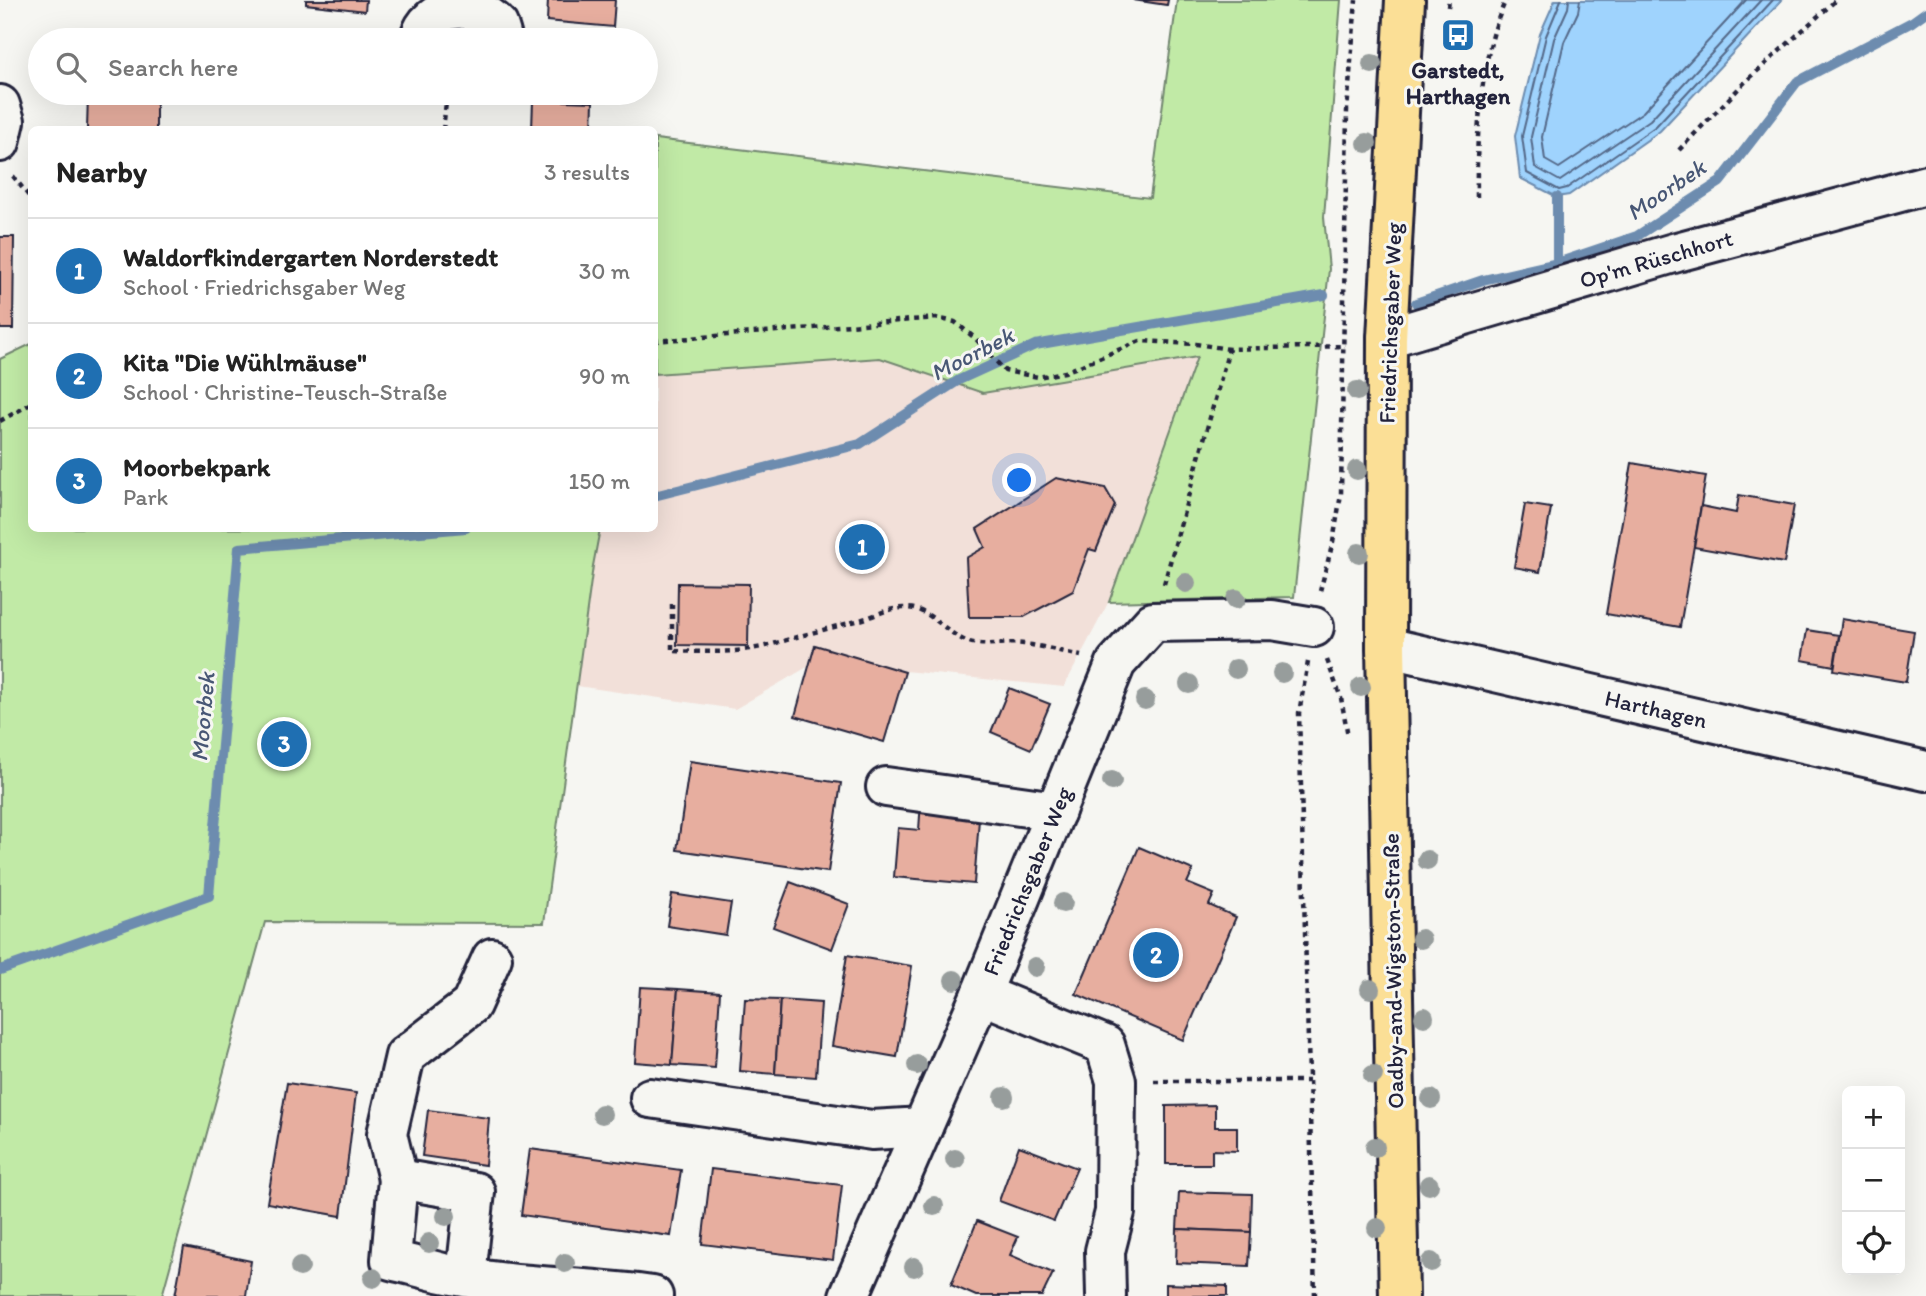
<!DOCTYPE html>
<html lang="en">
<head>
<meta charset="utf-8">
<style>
	:root { --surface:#fff; --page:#f2f2f2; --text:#222; --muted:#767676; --line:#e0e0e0; --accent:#1f6fb2 }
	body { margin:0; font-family:Itim,sans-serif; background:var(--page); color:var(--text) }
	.controls { position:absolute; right:21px; bottom:21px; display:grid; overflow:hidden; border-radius:10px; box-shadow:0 7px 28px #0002 }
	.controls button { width:63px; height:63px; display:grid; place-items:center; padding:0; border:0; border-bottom:2px solid var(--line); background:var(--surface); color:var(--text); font:35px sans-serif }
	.you { position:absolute; left:1020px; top:481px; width:24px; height:24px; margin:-18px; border:5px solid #fff; border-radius:50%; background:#1a73e8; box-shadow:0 0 0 10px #1a73e833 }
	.badge { display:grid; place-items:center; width:46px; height:46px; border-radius:50%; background:var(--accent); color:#fff; font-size:23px; font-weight:700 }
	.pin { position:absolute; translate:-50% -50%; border:4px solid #fff; box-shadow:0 2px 7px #0006 }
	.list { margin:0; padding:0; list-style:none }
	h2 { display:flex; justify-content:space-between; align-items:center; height:91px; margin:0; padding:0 28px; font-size:30px }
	h2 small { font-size:23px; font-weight:400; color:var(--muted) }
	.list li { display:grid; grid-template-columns:46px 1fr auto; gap:21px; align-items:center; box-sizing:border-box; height:105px; padding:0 28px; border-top:2px solid var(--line) }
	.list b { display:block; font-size:26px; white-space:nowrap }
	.list p { margin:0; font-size:23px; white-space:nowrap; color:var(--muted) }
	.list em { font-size:23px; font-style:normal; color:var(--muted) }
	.icon { flex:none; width:38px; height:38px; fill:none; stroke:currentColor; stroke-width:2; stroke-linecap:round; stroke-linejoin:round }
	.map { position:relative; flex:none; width:1926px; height:1296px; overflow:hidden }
	.search { position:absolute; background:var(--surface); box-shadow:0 7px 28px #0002; left:28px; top:28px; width:630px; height:77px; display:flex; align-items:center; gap:18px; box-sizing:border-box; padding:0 24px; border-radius:38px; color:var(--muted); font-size:26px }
	.panel { position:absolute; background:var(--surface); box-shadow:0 7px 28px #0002; left:28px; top:126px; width:630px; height:406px; border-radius:10px }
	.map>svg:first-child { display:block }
	.built { fill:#f2e0d9 }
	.green { fill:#c1eaa6; stroke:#728670; stroke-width:2 }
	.water { fill:#9fd3fd; stroke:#6d8caf; stroke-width:2 }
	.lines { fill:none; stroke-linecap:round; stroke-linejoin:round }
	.shore { stroke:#546989; stroke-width:2 }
	.stream { stroke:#6d8caf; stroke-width:10 }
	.building { fill:#e7ae9f; stroke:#22223b; stroke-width:2 }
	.minor-casing { stroke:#22223b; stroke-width:44 }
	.major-casing { stroke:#22223b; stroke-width:44 }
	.path { stroke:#22223b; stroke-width:4.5; stroke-dasharray:5 5; stroke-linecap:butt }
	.minor { stroke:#f6f6f2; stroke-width:38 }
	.major { stroke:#fbdf96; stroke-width:38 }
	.tree { fill:#979d9c }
	.labels { text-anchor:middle; stroke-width:6; stroke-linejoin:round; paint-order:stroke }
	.poi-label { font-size:23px; font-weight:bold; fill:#22223b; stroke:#f6f6f2 }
	.street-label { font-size:23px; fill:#22223b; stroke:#f6f6f2 }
	.water-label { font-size:24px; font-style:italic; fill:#485775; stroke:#f6f6f2 }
</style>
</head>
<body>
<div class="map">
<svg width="1926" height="1296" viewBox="0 0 1926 1296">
	<rect width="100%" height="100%" fill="#f6f6f2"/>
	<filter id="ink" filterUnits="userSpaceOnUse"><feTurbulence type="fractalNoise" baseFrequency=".0143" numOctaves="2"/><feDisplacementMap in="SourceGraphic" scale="14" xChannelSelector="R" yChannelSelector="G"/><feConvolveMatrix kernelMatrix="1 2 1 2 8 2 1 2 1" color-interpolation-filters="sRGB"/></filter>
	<g filter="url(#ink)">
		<polygon class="built" points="1198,357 1108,603 1064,687 816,662 735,709 577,686 593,566 600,529 654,528 655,374 880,358 983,393"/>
		<g class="green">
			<polygon points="1177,0 1341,0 1324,217 1329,269 1294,597 1109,602 1197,357 983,393 880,358 655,374 655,139 1150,198"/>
			<polygon points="31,344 32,528 600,529 593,566 544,923 265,922 162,1296 0,1296 0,359"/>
		</g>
		<polygon class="water" points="1555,0 1782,0 1660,131 1569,195 1557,197 1520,178 1515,136 1540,34"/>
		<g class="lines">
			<g class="shore">
				<polyline points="1561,0 1546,36 1522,136 1527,173 1559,190 1567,188 1656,126 1773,0"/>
				<polyline points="1569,0 1568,8 1554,39 1531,137 1535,167 1560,181 1650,120 1761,0"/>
				<polyline points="1580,0 1578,12 1564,42 1542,137 1545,160 1559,168 1643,112 1746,0"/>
			</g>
			<g class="stream">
				<polyline points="1557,197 1557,263"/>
				<polyline points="1416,303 1483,280 1557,263 1637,236 1720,182 1797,82 1912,22 1926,12"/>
				<polyline points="654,496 860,444 959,380 1035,345 1324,295"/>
				<polyline points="0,970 209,896 239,548 466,528"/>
			</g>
		</g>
		<g class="building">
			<polygon points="306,0 366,0 365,11 306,4"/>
			<polygon points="548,0 615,0 613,27 547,21"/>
			<polygon points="1133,0 1168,0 1167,5"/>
			<rect x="88" y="33" width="69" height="7"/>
			<polygon points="88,93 156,93 156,130 87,130"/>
			<polygon points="533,100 593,102 592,130 532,130"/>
			<polygon points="0,237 14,237 13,329 0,329"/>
			<polygon points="1632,463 1706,476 1680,627 1606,614"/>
			<polygon points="1056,478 1105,488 1115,505 1096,551 1089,549 1073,591 1024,617 969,617 966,558 985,547 977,529"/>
			<polygon points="1739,495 1794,505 1784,563 1694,547 1701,506 1736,513"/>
			<polygon points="1525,504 1551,508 1540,572 1514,567"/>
			<polygon points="678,583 749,584 748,646 677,645"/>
			<polygon points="1842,619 1914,631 1906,682 1834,670"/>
			<polygon points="1807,630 1839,635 1834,666 1802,660"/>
			<polygon points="815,645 905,672 884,742 795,716"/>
			<polygon points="1009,688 1050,704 1031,749 991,732"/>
			<polygon points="690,761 841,783 828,872 677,850"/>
			<polygon points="921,801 980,806 974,884 894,877 898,828 919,830"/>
			<polygon points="1139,847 1193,870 1187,883 1214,894 1209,905 1236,917 1183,1040 1076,994"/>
			<polygon points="790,882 849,904 832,949 773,927"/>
			<polygon points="672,894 731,903 726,935 667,926"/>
			<polygon points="847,955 912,966 897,1057 832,1046"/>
			<polygon points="640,987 678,989 672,1065 635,1062"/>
			<polygon points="678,989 720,992 715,1068 672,1065"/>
			<polygon points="745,999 780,1000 775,1074 740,1071"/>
			<polygon points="780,1000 821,1003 816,1077 775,1074"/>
			<polygon points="287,1083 356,1093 341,1216 267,1203"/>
			<polygon points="1215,1105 1215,1127 1237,1127 1237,1151 1212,1150 1212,1164 1166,1164 1166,1106"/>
			<polygon points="428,1110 489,1118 485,1165 422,1156"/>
			<polygon points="1019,1146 1077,1168 1054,1221 999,1201"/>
			<polygon points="530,1149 681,1170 671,1236 521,1215"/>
			<polygon points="711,1169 842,1185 833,1260 702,1244"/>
			<polygon points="1179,1192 1252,1194 1251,1232 1177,1229"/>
			<polygon points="977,1221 1018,1237 1010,1255 1053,1273 1042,1296 976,1296 951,1285"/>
			<polygon points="1177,1229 1251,1232 1249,1266 1176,1263"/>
			<polygon points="184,1247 251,1261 246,1296 175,1296"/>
			<polygon points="1166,1284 1227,1286 1227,1296 1166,1296"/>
		</g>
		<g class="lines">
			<g class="minor-casing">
				<g id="minor">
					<path d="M419,40c9,-37 57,-40 79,-15 2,4 3,11 5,15"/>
					<polyline points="0,105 5,121 0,142"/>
					<polyline points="1387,338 1677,252 1926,185"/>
					<polyline points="1386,647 1926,771"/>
					<polyline points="886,787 1056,811"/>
					<polyline points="981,994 1105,1045 1116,1081 1115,1212 1105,1251 1106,1296"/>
					<polyline points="650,1098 872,1130 923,1127"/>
					<polyline points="398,1179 387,1134 405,1056 471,1005 492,958"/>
					<path d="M466,1276l9,-84 -77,-13 -7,81c17,4 35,9 52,13 69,15 141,13 210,23"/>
					<polyline points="849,1296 981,994 1116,663 1153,622 1272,620 1314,627"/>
				</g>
			</g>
			<g class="major-casing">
				<polyline id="major" points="1399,1296 1386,647 1387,338 1405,0"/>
			</g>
			<g class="path">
				<polyline points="1448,7 1449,0"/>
				<polyline points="443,130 447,93"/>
				<polyline points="1679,150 1743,84 1836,0"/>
				<polyline points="13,176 32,200"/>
				<path d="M1477,197c-1,-60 3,-143 29,-197"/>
				<polyline points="654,341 936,318 955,322 976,339 1005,371 1038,377 1065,372 1140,341 1196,344 1229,349 1345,346"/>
				<polyline points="0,421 32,403"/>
				<polyline points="1164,584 1229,349"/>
				<polyline points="1320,591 1333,542 1341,494 1347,111 1356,0"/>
				<path d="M672,604v47c34,1 67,3 101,-7 29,-9 58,-16 87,-24 15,-4 30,-13 46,-12 24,0 40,25 60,33 18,7 39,0 58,3 19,2 38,8 57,12"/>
				<polyline points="1327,660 1341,698 1348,736"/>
				<polyline points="1308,662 1299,713 1315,1296"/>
				<polyline points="1154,1081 1310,1081"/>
			</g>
			<use href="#minor" class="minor"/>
			<use href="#major" class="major"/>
		</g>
		<g class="tree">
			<circle cx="1372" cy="64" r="10"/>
			<circle cx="1367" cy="143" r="10"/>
			<circle cx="1357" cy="391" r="10"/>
			<circle cx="1357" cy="470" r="10"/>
			<circle cx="1359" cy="553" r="10"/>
			<circle cx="1186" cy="583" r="10"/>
			<circle cx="1236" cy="599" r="10"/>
			<circle cx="1236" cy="669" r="10"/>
			<circle cx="1282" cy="673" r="10"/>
			<circle cx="1189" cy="684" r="10"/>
			<circle cx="1361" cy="687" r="10"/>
			<circle cx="1145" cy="700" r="10"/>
			<circle cx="1112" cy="781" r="10"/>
			<circle cx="1427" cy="860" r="10"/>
			<circle cx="1063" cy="903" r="10"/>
			<circle cx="1421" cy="939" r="10"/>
			<circle cx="1035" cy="967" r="10"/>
			<circle cx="954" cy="980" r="10"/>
			<circle cx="1370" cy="989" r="10"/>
			<circle cx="1424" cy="1017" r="10"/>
			<circle cx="917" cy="1065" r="10"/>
			<circle cx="1373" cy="1075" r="10"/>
			<circle cx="1004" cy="1097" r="10"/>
			<circle cx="1431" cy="1099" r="10"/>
			<circle cx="602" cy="1114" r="10"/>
			<circle cx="1375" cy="1147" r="10"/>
			<circle cx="955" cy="1159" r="10"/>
			<circle cx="1429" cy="1185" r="10"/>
			<circle cx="934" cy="1206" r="10"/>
			<circle cx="446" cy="1216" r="10"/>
			<circle cx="1377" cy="1228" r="10"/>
			<circle cx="429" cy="1243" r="10"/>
			<circle cx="1431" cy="1262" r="10"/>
			<circle cx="565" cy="1263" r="10"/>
			<circle cx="300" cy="1267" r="10"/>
			<circle cx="914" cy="1267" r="10"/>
			<circle cx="373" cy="1278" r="10"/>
		</g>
	</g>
	<defs>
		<g id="bus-square" transform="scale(1.75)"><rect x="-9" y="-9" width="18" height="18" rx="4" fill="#1f6fb2" stroke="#f6f6f2"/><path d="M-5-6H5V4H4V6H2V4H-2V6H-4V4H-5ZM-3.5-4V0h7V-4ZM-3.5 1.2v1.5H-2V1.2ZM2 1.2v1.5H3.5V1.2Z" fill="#fff"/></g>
	</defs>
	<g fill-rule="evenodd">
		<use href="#bus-square" x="1458" y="35"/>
	</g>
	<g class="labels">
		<g class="poi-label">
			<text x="1458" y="78">Garstedt,<tspan x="1458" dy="26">Harthagen</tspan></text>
		</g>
		<g class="street-label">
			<text transform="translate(1656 259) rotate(-16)" y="8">Op'm Rüschhort</text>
			<text transform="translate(1390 323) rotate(-88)" y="8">Friedrichsgaber Weg</text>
			<text transform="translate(1656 709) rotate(13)" y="8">Harthagen</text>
			<text transform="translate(1027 881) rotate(-68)" y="8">Friedrichsgaber Weg</text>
			<text transform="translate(1393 971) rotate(-91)" y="8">Oadby-and-Wigston-Straße</text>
		</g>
		<g class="water-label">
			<text transform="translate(1666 190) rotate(-34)" y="8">Moorbek</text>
			<text transform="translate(972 354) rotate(-27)" y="8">Moorbek</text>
			<text transform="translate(203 717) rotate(-85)" y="8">Moorbek</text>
		</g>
	</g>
</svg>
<div class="controls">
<button>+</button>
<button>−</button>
<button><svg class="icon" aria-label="locate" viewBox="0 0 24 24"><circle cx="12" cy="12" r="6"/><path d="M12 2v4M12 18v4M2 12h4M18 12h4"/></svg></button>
</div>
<div class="you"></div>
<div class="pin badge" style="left:862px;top:547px">1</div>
<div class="pin badge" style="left:1156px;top:955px">2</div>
<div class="pin badge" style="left:284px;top:744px">3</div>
<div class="search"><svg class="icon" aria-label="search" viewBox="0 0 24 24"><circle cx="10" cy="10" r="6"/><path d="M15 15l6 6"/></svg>Search here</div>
<section class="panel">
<h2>Nearby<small>3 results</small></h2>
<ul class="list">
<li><span class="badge">1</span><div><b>Waldorfkindergarten Norderstedt</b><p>School · Friedrichsgaber Weg</p></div><em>30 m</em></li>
<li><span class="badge">2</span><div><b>Kita &quot;Die Wühlmäuse&quot;</b><p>School · Christine-Teusch-Straße</p></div><em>90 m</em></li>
<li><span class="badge">3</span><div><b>Moorbekpark</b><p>Park</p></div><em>150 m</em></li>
</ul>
</section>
</div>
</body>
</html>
